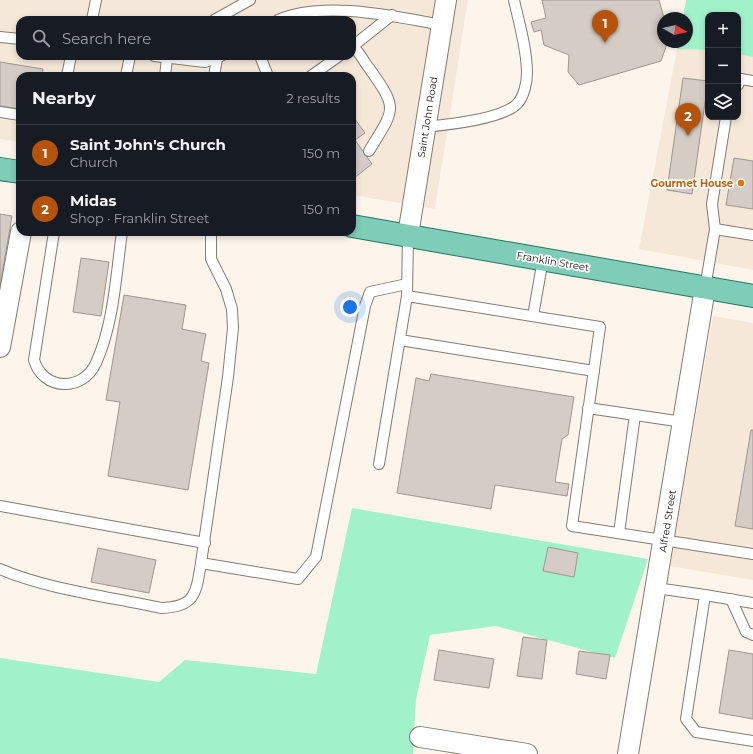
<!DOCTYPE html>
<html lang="en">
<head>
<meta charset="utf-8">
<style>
	:root { --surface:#171b24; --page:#242831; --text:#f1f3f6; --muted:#9ea1a6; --line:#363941; --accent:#b45309 }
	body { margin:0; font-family:Montserrat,sans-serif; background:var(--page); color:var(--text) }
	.controls { position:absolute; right:12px; top:12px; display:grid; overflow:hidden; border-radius:8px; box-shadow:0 2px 6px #0003 }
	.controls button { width:36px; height:36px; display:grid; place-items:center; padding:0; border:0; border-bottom:1px solid var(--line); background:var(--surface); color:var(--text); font:20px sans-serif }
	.compass { position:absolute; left:657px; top:12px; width:36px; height:36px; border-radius:50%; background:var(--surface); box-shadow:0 2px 6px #0003; rotate:99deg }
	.you { position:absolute; left:350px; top:307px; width:14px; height:14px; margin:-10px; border:3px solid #fff; border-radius:50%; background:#1a73e8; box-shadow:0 0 0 6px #1a73e833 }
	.badge { display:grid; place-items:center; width:26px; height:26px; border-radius:50%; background:var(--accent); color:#fff; font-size:13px; font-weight:700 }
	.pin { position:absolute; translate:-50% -33px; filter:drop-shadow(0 1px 2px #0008) }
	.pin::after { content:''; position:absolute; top:21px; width:14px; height:12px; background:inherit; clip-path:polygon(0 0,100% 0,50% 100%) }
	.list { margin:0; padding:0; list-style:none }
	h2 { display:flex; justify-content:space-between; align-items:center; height:52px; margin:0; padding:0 16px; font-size:17px }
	h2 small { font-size:13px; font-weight:400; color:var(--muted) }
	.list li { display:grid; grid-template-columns:26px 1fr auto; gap:12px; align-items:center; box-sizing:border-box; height:56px; padding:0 16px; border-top:1px solid var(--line) }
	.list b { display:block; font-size:15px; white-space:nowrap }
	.list p { margin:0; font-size:13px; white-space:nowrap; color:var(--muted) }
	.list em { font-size:13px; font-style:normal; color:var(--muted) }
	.icon { flex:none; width:22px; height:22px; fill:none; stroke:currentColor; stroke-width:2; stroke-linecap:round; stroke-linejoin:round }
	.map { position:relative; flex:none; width:753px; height:754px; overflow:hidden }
	.search { position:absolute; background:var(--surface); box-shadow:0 2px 6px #0003; left:16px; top:16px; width:340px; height:44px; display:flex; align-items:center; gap:10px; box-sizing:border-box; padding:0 14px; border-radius:12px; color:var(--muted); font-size:15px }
	.panel { position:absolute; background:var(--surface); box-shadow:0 2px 6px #0003; left:16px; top:72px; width:340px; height:164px; border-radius:12px }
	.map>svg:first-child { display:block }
	.built { fill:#f5e8d9; fill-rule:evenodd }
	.green { fill:#a1f2ca }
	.building { fill:#d5cdc5; stroke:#9e968f }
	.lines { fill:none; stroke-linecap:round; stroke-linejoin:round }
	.lane-casing { stroke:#837c74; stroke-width:12 }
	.street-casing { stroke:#837c74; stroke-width:22 }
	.primary-casing { stroke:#237760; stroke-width:24 }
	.lane { stroke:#fff; stroke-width:10 }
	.street { stroke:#fff; stroke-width:20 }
	.primary { stroke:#7fcdb9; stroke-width:22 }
	.food-dot { fill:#e8710a; stroke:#fff; stroke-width:1.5 }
	.labels { text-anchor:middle; stroke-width:3.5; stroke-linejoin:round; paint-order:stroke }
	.street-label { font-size:10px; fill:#171411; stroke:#fff }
	.food-label { font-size:10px; font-weight:bold; fill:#c56008; stroke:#fff; text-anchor:end }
</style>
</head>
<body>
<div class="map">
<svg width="753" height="754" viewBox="0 0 753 754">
	<rect width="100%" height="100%" fill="#fdf5ec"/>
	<g class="built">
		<path d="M0,0h468l-33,209 -83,-14v-119h-332v66l-20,-3zM20,20h332v36h-332z"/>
		<polygon points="677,49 708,50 708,117 738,117 738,54 753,57 753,270 639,249"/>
		<polygon points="713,316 753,323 753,580 670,566"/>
	</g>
	<g class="green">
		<polygon points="686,0 753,0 753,57 738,54 738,15 708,15 708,50 677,49 678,42 687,42 687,18 683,18"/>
		<polygon points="352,508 648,559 615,658 496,626 430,635 416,699 413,754 0,754 0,658 159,682 185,660 316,674"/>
	</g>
	<g class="building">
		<polygon points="542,0 659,0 664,18 663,27 658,33 663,42 667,44 661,61 579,85 568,72 569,55 544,45 541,30 534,32 531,22 546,18"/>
		<polygon points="0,62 43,69 42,76 20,76 20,109 0,106"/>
		<polygon points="683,78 708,81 692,194 667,190"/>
		<polygon points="352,115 365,133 355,140 372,164 354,178 352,176"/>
		<polygon points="734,158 753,161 753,209 726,205"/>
		<polygon points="0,214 12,216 0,286"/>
		<polygon points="81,258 109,262 101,316 73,312"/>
		<polygon points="124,295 186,305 182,329 206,334 201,361 209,363 188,490 108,476 120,402 106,400"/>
		<polygon points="431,374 574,397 568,435 562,439 555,482 569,484 567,496 495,485 491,509 397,493 416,378 429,381"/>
		<polygon points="751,430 753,430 753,529 735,526"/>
		<polygon points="548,547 578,553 574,577 543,571"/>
		<polygon points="98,548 156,560 149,593 91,582"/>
		<polygon points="523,637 547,640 542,679 517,676"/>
		<polygon points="439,650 494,659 489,688 434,680"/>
		<polygon points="729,650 753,654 753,719 719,713"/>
		<polygon points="579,651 610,655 606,679 576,674"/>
	</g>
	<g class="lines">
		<g class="lane-casing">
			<g id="lane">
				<polyline points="92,20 96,0"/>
				<polyline points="214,20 250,0"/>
				<path d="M278,20c44,-20 115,-4 164,5"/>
				<polyline points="0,37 20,39"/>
				<polyline points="353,46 392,15"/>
				<path d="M352,47c6,2 12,15 17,21 30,42 26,40 0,83"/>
				<polyline points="154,56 205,62 221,56"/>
				<polyline points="260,56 268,76"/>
				<polyline points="67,76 71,56"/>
				<polyline points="126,76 130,56"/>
				<polyline points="165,76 167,58"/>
				<polyline points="214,76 217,59"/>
				<polyline points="311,76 339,56"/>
				<polyline points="738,85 741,79 753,81"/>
				<polyline points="0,112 20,115"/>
				<path d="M425,127c21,-2 77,-8 92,-23 7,-7 10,-22 10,-31 0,-24 -8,-50 -13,-73"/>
				<polyline points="715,229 753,235"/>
				<path d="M54,232l-20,128c9,31 49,32 62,3 18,-40 20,-88 26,-131"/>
				<polyline points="211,232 211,259 226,289 232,309 233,328 228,377 201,563 298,579 316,557 365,306 370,292 407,284"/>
				<polyline points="408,235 407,296 600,327 572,526 753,554"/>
				<polyline points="705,288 715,229 712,204 726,117"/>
				<polyline points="533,316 543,259"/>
				<polyline points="400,340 594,371"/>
				<polyline points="588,408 683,422"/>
				<polyline points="379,464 407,296"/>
				<polyline points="0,506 205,543"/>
				<polyline points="619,533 635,415"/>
				<path d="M0,569c46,20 111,28 161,39 34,-1 35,-14 40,-45"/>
				<polyline points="656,588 705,595 686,719 696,732 753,741"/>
				<polyline points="705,595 753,603"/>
				<polyline points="731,599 746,632 753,635"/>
			</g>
		</g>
		<g class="street-casing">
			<g id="street">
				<polyline points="408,235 446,0"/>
				<polyline points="0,347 21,232"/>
				<polyline points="420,737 527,754"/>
				<polyline points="628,754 705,288"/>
			</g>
		</g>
		<g class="primary-casing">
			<g id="primary">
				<polyline points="0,169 20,172"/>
				<polyline points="352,226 753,296"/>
			</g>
		</g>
		<use href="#lane" class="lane"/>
		<use href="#street" class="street"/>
		<use href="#primary" class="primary"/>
	</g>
	<circle class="food-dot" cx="741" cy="183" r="4"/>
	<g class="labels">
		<g class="street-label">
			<text transform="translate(427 117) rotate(-81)" y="4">Saint John Road</text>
			<text transform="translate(553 261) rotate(10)" y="4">Franklin Street</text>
			<text transform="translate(667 521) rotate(-81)" y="4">Alfred Street</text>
		</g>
		<g class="food-label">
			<text x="733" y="187">Gourmet House</text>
		</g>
	</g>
</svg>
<div class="controls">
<button>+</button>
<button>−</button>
<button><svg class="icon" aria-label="layers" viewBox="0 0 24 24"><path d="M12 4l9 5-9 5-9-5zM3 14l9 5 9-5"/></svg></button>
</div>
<svg class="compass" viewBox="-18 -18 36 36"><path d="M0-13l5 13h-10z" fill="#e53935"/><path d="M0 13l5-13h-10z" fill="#9ea1a6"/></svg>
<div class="you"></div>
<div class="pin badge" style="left:605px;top:43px">1</div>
<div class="pin badge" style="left:688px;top:136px">2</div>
<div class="search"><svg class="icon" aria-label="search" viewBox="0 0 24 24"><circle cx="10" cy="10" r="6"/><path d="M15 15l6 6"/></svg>Search here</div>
<section class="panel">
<h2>Nearby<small>2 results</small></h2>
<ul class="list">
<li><span class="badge">1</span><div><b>Saint John's Church</b><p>Church</p></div><em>150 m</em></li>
<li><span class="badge">2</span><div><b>Midas</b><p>Shop · Franklin Street</p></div><em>150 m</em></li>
</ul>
</section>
</div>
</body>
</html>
